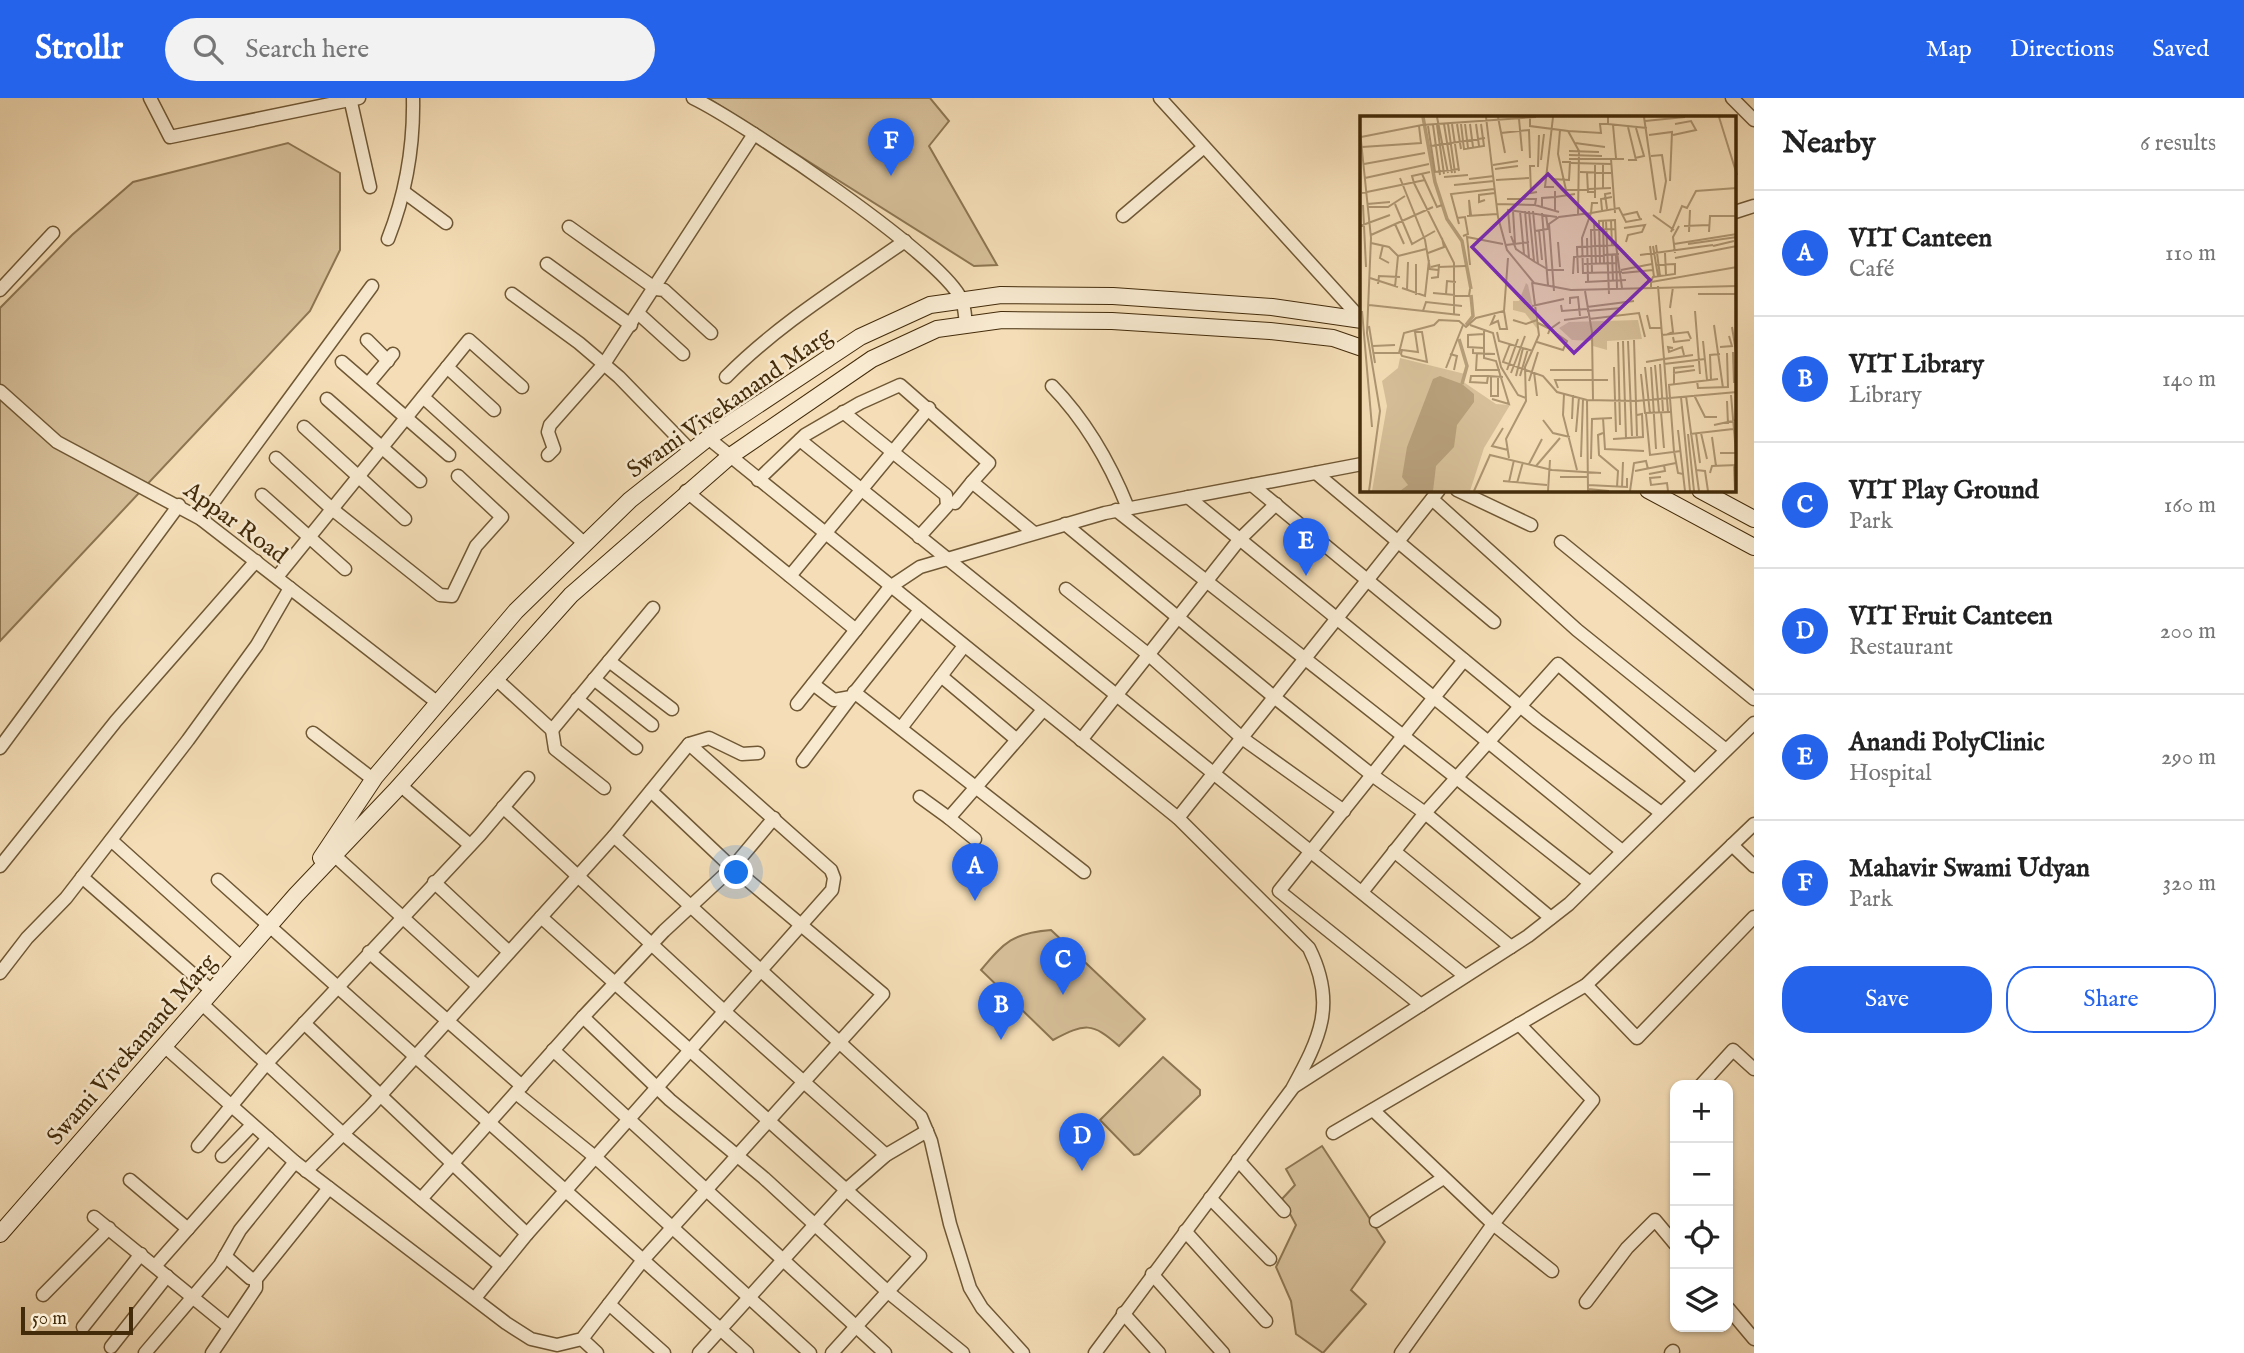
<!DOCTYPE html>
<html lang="en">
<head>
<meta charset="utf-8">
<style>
	:root { --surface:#fff; --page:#f2f2f2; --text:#222; --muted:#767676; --line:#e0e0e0; --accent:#2563eb }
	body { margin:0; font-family:"IM FELL English",serif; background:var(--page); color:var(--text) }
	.controls { position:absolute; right:21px; bottom:21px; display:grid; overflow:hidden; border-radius:14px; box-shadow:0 2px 5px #0004 }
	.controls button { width:63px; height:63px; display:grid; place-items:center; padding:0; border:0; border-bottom:2px solid var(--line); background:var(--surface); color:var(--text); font:35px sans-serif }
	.scale { position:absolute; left:21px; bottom:18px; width:112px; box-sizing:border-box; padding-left:7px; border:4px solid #432b0a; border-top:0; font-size:19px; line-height:24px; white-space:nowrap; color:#432b0a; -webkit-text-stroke:5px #f8ead0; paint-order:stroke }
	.you { position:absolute; left:737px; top:775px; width:24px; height:24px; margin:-18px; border:5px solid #fff; border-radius:50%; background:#1a73e8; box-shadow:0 0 0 10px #1a73e833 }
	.badge { display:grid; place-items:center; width:46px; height:46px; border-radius:50%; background:var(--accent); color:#fff; font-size:23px; font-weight:700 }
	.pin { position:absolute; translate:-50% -58px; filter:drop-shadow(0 2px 4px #0008) }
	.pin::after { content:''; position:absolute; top:37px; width:24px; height:21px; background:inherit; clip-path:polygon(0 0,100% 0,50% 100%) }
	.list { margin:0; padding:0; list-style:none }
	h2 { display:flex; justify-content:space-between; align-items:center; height:91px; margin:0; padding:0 28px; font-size:30px }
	h2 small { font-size:23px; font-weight:400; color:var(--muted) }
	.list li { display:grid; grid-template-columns:46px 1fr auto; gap:21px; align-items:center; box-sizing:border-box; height:126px; padding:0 28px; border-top:2px solid var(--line) }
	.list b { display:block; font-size:26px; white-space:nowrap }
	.list p { margin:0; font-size:23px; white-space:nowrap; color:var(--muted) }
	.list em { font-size:23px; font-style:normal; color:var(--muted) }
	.actions { display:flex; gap:14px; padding:21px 28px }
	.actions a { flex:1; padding:16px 0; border:2px solid var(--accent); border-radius:28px; text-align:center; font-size:24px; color:var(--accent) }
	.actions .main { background:var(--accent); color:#fff }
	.icon { flex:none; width:38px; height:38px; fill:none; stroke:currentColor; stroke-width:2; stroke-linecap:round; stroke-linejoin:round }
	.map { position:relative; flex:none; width:1754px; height:1255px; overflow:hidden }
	header { display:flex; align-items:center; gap:42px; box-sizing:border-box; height:98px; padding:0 35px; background:var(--accent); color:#fff }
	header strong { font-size:33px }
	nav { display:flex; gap:38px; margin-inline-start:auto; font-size:24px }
	.search { width:490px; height:63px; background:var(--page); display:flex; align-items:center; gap:18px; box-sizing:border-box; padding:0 24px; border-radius:38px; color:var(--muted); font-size:26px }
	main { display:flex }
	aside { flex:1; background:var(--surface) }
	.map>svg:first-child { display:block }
	.green { fill:#d7c09a; stroke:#8d7652; stroke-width:2 }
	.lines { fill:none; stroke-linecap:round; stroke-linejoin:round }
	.minor-casing { stroke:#705835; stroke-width:15 }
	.secondary-casing { stroke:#432b0a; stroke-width:18 }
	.minor { stroke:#f8ead0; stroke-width:12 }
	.secondary { stroke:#f8ead0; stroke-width:16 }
	.labels { text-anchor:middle; stroke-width:5; stroke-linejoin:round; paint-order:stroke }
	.street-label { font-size:24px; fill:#432b0a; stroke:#f8ead0 }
	.inset-river { fill:none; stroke:#b8a17c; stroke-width:3.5 }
	.inset-road { fill:none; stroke:#ae9672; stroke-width:2 }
	.view { fill:#7b2cbf; fill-opacity:0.15; stroke:#7b2cbf; stroke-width:3.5 }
	.inset-edge { fill:none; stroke:#432b0a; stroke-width:3.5 }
</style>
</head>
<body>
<header>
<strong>Strollr</strong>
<div class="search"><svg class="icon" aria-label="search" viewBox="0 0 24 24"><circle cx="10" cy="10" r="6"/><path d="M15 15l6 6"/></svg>Search here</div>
<nav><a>Map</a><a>Directions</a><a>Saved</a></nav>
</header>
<main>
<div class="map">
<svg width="1754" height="1255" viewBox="0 0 1754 1255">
	<rect width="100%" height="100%" fill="#f5deb7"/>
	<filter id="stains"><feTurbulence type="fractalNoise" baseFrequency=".00286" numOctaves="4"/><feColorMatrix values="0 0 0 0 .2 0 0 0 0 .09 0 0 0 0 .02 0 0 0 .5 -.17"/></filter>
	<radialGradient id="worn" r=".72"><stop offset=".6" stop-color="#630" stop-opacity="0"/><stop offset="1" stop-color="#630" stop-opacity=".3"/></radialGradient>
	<g class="green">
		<polygon points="708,0 930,0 949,23 929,48 997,167 974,168"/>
		<polygon points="288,45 340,75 340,152 310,213 0,543 0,210 72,137 133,84"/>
		<path d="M1051,832l94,89 -26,27c-27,-24 -34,-23 -66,-6l-72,-70c23,-28 32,-37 70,-40z"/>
		<polygon points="1163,959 1200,992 1200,997 1139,1056 1134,1057 1100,1022"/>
		<polygon points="1322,1048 1385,1144 1351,1192 1366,1206 1323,1255 1296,1236 1291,1203 1276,1169 1296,1127 1282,1101 1295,1087 1286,1071"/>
	</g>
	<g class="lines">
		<g class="minor-casing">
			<g id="minor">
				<polyline points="150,0 170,39 359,0"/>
				<polyline points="350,0 370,89"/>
				<path d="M693,0c48,23 249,158 268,201 4,7 4,18 5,26"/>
				<polyline points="1160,0 1362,222"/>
				<polyline points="1732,0 1754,22"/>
				<polyline points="404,94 446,125"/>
				<polyline points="1735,114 1754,108"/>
				<polyline points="1123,118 1204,49"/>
				<polyline points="569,129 656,191 664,192 711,235"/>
				<path d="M388,141c18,-46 26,-91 25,-141"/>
				<polyline points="547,166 631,227"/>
				<polyline points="0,192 53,135"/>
				<polyline points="512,196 579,245 619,279 691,353"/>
				<polyline points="639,216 683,256"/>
				<polyline points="367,242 388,263"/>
				<polyline points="342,264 449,357"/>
				<polyline points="447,269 494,312"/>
				<path d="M726,279c52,-53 118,-93 179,-136"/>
				<polyline points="368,286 393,256"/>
				<path d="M1052,288c34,35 58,77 76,122"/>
				<polyline points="0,293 57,344 201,421 438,605"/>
				<polyline points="423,299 585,446"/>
				<polyline points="327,301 420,383"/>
				<polyline points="843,314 946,397 947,408 919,439"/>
				<polyline points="304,329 405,421"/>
				<path d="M708,340l470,380 131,130c28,56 11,90 -17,141l-197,264"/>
				<polyline points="800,342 1465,878"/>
				<polyline points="548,357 554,351 548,334 550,327 604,266 754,36"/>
				<polyline points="276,360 332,411 440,497 452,498 476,448 502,419 458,378"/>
				<polyline points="1316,375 1494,524"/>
				<polyline points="758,382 805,337 860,305 900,287 989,365 972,384 1034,435"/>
				<polyline points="1252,387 1537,622 1660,714"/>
				<polyline points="1457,392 1531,427"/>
				<polyline points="686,393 856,532"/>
				<polyline points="262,397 345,471"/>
				<polyline points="1188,399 1622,753"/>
				<polyline points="1432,401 1577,532 1726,652"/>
				<polyline points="955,405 972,384"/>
				<polyline points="1116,412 1590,785"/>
				<polyline points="201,421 372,188"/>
				<polyline points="1065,426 1274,599 1372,677 1425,715 1551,820"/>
				<polyline points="1561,444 1754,601"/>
				<polyline points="790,478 929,310"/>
				<polyline points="277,479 469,242 522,289"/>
				<polyline points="1066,491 1149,557 1242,640 1344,713"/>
				<polyline points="609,563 672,611"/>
				<polyline points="941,578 1017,642"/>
				<polyline points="496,581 552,632 653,510"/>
				<polyline points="594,581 652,627"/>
				<polyline points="813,586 834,602 851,599 920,512"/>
				<polyline points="854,594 1084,774"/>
				<polyline points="577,601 636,650"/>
				<polyline points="797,606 890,489 920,469 1105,415 1362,366"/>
				<polyline points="901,630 964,548"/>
				<polyline points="552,632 555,651 604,690"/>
				<polyline points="313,635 374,682"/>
				<polyline points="1081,642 1239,442 1276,406"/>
				<polyline points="0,650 179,407"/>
				<polyline points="803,663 851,599"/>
				<polyline points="400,687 470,747"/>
				<polyline points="920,699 949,720 1043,612"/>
				<polyline points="503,709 725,914 886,1057"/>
				<polyline points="949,720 975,741"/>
				<polyline points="1178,720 1439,392"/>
				<polyline points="614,738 689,646 709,640 742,656 758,655"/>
				<polyline points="111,742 241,859"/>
				<polyline points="1732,747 1754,768"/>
				<polyline points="1394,753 1511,849"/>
				<polyline points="334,757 478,888"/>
				<polyline points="0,768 116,623 256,463"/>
				<polyline points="82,779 212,893"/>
				<polyline points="218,782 747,1255"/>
				<polyline points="434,784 509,854"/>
				<polyline points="1362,794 1425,715 1558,566 1694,682"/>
				<polyline points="541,819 920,1158 832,1255"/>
				<polyline points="369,854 522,988"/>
				<polyline points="0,875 27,840 66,800 188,642 257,547 290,490"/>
				<polyline points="1586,887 1637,940 1754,819"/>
				<polyline points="201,905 343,1036 501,1168"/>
				<polyline points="1421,907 1279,793 1464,562"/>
				<polyline points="583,919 670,1002 764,1080 888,1194 963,1255"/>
				<polyline points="304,925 527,1136"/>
				<polyline points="1519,926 1593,1002 1493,1126 1552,1173"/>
				<polyline points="164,948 295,1064 506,1225 531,1241 557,1247 582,1241 643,1162 883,896 725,763 651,693"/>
				<polyline points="553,952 885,1255"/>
				<polyline points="1701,987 1733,952 1754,971"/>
				<polyline points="1295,988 1528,838 1569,806 1754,625"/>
				<polyline points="516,995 595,1059 810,1255"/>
				<polyline points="1373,1012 1493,1126 1401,1255"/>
				<polyline points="1333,1035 1586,887 1754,726"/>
				<polyline points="198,1048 267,965 480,737 528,680"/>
				<polyline points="222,1058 252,1027"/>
				<polyline points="1238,1062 1284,1113"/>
				<polyline points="306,1073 370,1009 614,738 921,1019 931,1043 950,1126 970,1190 982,1210 1023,1255"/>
				<polyline points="130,1082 188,1131"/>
				<polyline points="1210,1100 1270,1161"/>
				<polyline points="421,1101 583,919 664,833 733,769 774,720"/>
				<polyline points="94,1119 229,1229"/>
				<polyline points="1376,1123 1442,1081"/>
				<polyline points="1185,1133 1266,1223"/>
				<polyline points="225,1158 250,1180 256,1181"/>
				<polyline points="156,1167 268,1040"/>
				<polyline points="1152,1176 1223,1255"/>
				<polyline points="43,1197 109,1130"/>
				<polyline points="475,1200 527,1136 832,792 834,780 831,772 689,646"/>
				<polyline points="1586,1204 1627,1150 1655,1122 1675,1146"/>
				<polyline points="609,1206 664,1255"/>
				<polyline points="1728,1210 1754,1241"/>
				<polyline points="1123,1215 1159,1255"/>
				<polyline points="83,1229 141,1156"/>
				<polyline points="582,1241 597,1255"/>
				<polyline points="111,1249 167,1178"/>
				<polyline points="145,1255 220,1167 240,1132 295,1064"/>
				<polyline points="212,1255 256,1190 256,1181 329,1090"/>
				<polyline points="699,1255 847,1091 886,1057 927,1033"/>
				<polyline points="1671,1255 1673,1253"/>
			</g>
		</g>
		<g class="secondary-casing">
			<g id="secondary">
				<polyline points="1648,392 1754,449"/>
				<polyline points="1700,392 1754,421"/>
				<polyline points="321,760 375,679 516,513 630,402 708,340 860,239 930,207 1001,197 1113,198 1272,209 1362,222"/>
				<polyline points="0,1136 296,797 395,693 571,497 729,359 872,261 937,231 1002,222 1112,223 1270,233 1333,240 1362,250"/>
			</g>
		</g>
		<use href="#minor" class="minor"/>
		<use href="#secondary" class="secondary"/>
	</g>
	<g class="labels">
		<g class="street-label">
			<text transform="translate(729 304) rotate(-35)" y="8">Swami Vivekanand Marg</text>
			<text transform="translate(236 424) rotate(36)" y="8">Appar Road</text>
			<text transform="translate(131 951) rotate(-49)" y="8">Swami Vivekanand Marg</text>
		</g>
	</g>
	<g transform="translate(1360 18)">
		<rect width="376" height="376" fill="#f5deb7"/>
		<path d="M166,167l2,2 10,45 -13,-17 -12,-3v-9h6zM278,204l4,19 -35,2v9l-14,-4v-5l-21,-1 -13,-12 10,-6zM40,242l65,16 -3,7 34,23 14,1 -26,43 -14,43h-98l15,-85 -5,-25 16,-13z" fill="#d7c09a"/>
		<path d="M80,260l22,8 12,10v8l-17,23 -3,22 -18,19 -3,25h-33l8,-6 -6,-8 5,-30 26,-68z" fill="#b8a17c"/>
		<path class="inset-river" d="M63,1l12,65 12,37 15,22 9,48M106,209l7,-9 -2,-21M99,223l8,27 -5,18"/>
		<path class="inset-road" d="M77,1l11,56M126,1l12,100 9,33 27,33 37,7 166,-4M138,1l7,36M193,1l-8,70h9M284,1l12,83M359,1l18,58M170,2v8l38,5 11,20 -1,64M159,3l3,32M285,5l40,-4M84,8l8,49M88,8l7,49M92,8l7,47M97,8l4,25M101,8l3,25 20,-3 -3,-22M105,8l3,24M110,8l3,23M116,8l3,22M248,8l39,4M73,9l7,50M77,9l7,49M253,9l3,33M68,10l7,46 24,-3M268,11l8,33h-8M200,14l-2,24 8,36 45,-2M0,15l11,107 -4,95 13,78 -11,80M208,15l33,2 -1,-9h8v-7M141,17l28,-3 1,28M289,19l23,-3 -2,49M313,19l23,-5 -5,-9 -16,3M1,21l61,-12 114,-8M215,27l30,4M71,30l54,-8M2,31l59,-4 -2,-17M209,35l30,1M209,39l33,1M291,40l11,-1 4,26 -6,32M275,42l9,-2 -8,-28M209,43h55M251,43l4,54M181,44l3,-26M211,47l40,1M4,48l61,-11M133,49l25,-4M175,50h-5l1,27 6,-1M178,51l1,-32M135,53l23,-3M220,56l31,1M227,56l1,20h6M62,58l15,33 5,-2M84,61l24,-2M5,62l64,-14M40,62l25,62 5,29 8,1M109,63l25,-3M192,63l17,1 1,-18h-8M136,64l33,-2M54,67l40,80v52M54,67l-2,-7 18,-4M94,69l40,-4M243,72v-24M2,77l63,-13M235,82v-34M147,83h29l-1,6M125,84l-6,2v-7l16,-2M238,87h-6l-1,10 28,-5 7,14 16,-3M7,88l23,-2M35,88l17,40 23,-13M137,88l38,1 24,7M3,89l3,62M8,91h20l17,-11M182,91v-9l13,-1v-6M247,93l-2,-15 6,-1M242,94l-1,-11 11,-2M153,95l2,32M160,95l4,43M165,95l4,47M169,95l5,50M173,95l5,53M195,95v-14l20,-3M182,97l6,72M110,99l-1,-15 2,15M263,99l14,-3 3,7M293,99l21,15M107,100l30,-2M97,102l8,-1 3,17 -5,2M246,104l3,74M251,104l1,26M234,105l2,43M243,105l1,43M35,108l9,20M99,108l-8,-30 43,-5M0,110l30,-11M324,110l25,-1M264,112l21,-3 -3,7 -14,3 -2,7M179,114l3,30M175,115l13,-2 -2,-14M311,116l11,-26 5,2 9,-17 41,-3M329,116l1,-22M349,116l1,-16h27M150,117l-2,-23 49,7M11,119l62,-28M151,120l5,13 19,13 14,8h15M227,122l1,43M198,126l2,25M11,127l18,4 9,9M314,128l63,-10M328,128l49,-7M23,129l-3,13 9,5M146,129l23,-3M296,129l4,31M290,130l4,31M293,130l5,30M353,130l21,-5M68,137l16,-6 -2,-9M305,137l1,22M315,137l-2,-16 6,-11M252,139l1,26M256,139l1,33M280,139l73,-10M38,140l28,-7M315,142l62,-12M56,148v31M224,148l33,-1M240,148l-1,-43 16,-1 1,25M110,149l-3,-28 36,7M71,151l8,-2 -1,12 -7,1M78,151l28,-1M261,154l31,-6M218,157l-1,-26 39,-2 6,43M232,157l-1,-43 24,-1M262,157l31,-3M213,158l1,-17 45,-3M10,162l28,9M291,165l2,-4 22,-3v-10l-19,1M225,166l41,-2M18,168l1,-8 21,1M298,170l6,73 29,-4M35,171l3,-31M291,171v-5l86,-15M42,172l23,8 4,-36M47,174l1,-28M194,175l-5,-67 10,-7 32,-4 -9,25 1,35 39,-1M225,175l7,41 1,68M73,177l22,2M86,178l1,-13 9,1M338,178h38M95,180h14l1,-7M210,188v-6l8,-1 2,19M9,189l91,10M201,189l1,6 25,-2M172,190l32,-7M227,191l47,-6M310,192l3,-21M2,195l10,116M63,195l3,-9 36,4M227,195l35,-3M335,195l5,63M135,199l-4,9 7,-3 2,8h7l-3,-18M287,199l3,13h11M229,203l50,-6 6,24M153,204l13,4 11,-4M204,204l24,-3M178,207l12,6 10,-7M110,209l23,8 8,34 17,28 8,3M354,209l9,63M9,210l6,37M372,211l4,25M124,213v29l12,3 13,43 -17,-5M137,216l2,9 34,10M302,219l26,-3 3,7M306,219l7,-3 -2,-17M313,221l1,5 16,-2M274,224l3,96M263,225l3,97M268,225l4,95M343,225l4,39M177,226l26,8 4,-9 -17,-12 -2,5M258,226l2,83M150,228l-7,18 40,14 14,16 30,8 49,1 101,-9M13,230l22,-1M113,231v6l22,1M360,231l12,-1 -3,-10M124,232l-16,-1v-12l16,-1M313,232l-5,-1 1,5 13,-5 2,8M40,234h2l16,2 -3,-20h7l5,30 -25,-6 -1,-2 1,-4v-1M373,236l1,31M14,237h25l5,-20 30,-8 5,-5 20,1 7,6 10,-9 28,-7 4,-53M117,237l-1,17h24M90,238l7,2 -3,14M286,246l18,-3 4,53M300,248l3,47M304,248l41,-5M295,249l4,47M254,251l2,65M285,251l5,47M291,251l5,82M86,252l17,-43M147,254l11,-31M190,254h42M174,256l3,24M151,257l14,-37M313,257l22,-3M281,258l4,39 25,-1M128,260l-1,7 -17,-1 1,-6h17l15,1M131,260v20h7v-19M156,260l7,-28M160,260l8,-27M351,264l-1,-25 10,-1M169,265l9,-29M337,265l1,7 30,-1 -1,-34M308,269l50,-6M309,269l5,66 4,22 5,1M314,269v-17l20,-2M198,272l-3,-8h53M204,278l-1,21 14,55M334,279l11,22h12M326,280l13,95M321,281l9,94M227,284l1,91M367,285l1,23M301,296l3,36M286,298l4,41 31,-4M243,302l2,31 39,2M212,303l1,-24M183,304l10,13 17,4M354,309l23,-5M143,312l-11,18 16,4M318,314l7,61M216,316l3,-35M243,317l-5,2 1,20 19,16 -1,16M336,317l4,30M341,317l6,26M328,318l6,57M330,318l43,-5M352,321l4,29M253,323l30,-2 -1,-23 -5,1M360,337h16l-5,-58M221,341l2,-58M149,342l-3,-19 20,-38 -1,-34 14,-32 -7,-53M231,343l1,-40 20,-1M169,348l13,-25M374,349l1,26M176,350l24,-28M336,354l9,1 3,20M275,355l41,-8M350,357l2,-7 25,-1M289,358l16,-3 -1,-6M200,361h27M301,361l-11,1 1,7 16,-2 1,8M143,365l44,4M149,366l5,-22M157,367l6,-21M228,369l39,2v-9M262,371l1,-25M228,373l21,2M114,375l16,-36 62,15 49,3M188,375l2,-31M270,375l4,-28 12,-2 2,8"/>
		<path class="view" d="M188,58l102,106 -76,73 -102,-106z"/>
		<rect width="376" height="376" class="inset-edge"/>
	</g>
	<rect width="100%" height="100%" filter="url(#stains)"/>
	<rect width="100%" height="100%" fill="url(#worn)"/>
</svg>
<div class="controls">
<button>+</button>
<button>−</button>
<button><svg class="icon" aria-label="locate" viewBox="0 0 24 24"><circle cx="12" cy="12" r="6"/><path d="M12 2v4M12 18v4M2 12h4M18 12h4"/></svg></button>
<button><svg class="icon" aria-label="layers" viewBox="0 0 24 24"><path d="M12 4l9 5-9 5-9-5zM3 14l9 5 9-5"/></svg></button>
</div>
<div class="scale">50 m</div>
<div class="you"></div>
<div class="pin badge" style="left:975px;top:803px">A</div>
<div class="pin badge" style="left:1001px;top:942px">B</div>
<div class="pin badge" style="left:1063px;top:897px">C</div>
<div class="pin badge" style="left:1082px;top:1073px">D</div>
<div class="pin badge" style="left:1306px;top:478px">E</div>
<div class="pin badge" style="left:891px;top:78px">F</div>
</div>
<aside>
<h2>Nearby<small>6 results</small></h2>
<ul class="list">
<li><span class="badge">A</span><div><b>VIT Canteen</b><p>Café</p></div><em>110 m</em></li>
<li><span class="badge">B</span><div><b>VIT Library</b><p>Library</p></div><em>140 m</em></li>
<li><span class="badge">C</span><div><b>VIT Play Ground</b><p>Park</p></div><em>160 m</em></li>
<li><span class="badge">D</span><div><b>VIT Fruit Canteen</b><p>Restaurant</p></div><em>200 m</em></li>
<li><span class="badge">E</span><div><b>Anandi PolyClinic</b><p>Hospital</p></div><em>290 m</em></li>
<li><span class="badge">F</span><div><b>Mahavir Swami Udyan</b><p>Park</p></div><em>320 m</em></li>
</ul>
<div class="actions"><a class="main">Save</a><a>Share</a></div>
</aside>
</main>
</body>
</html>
